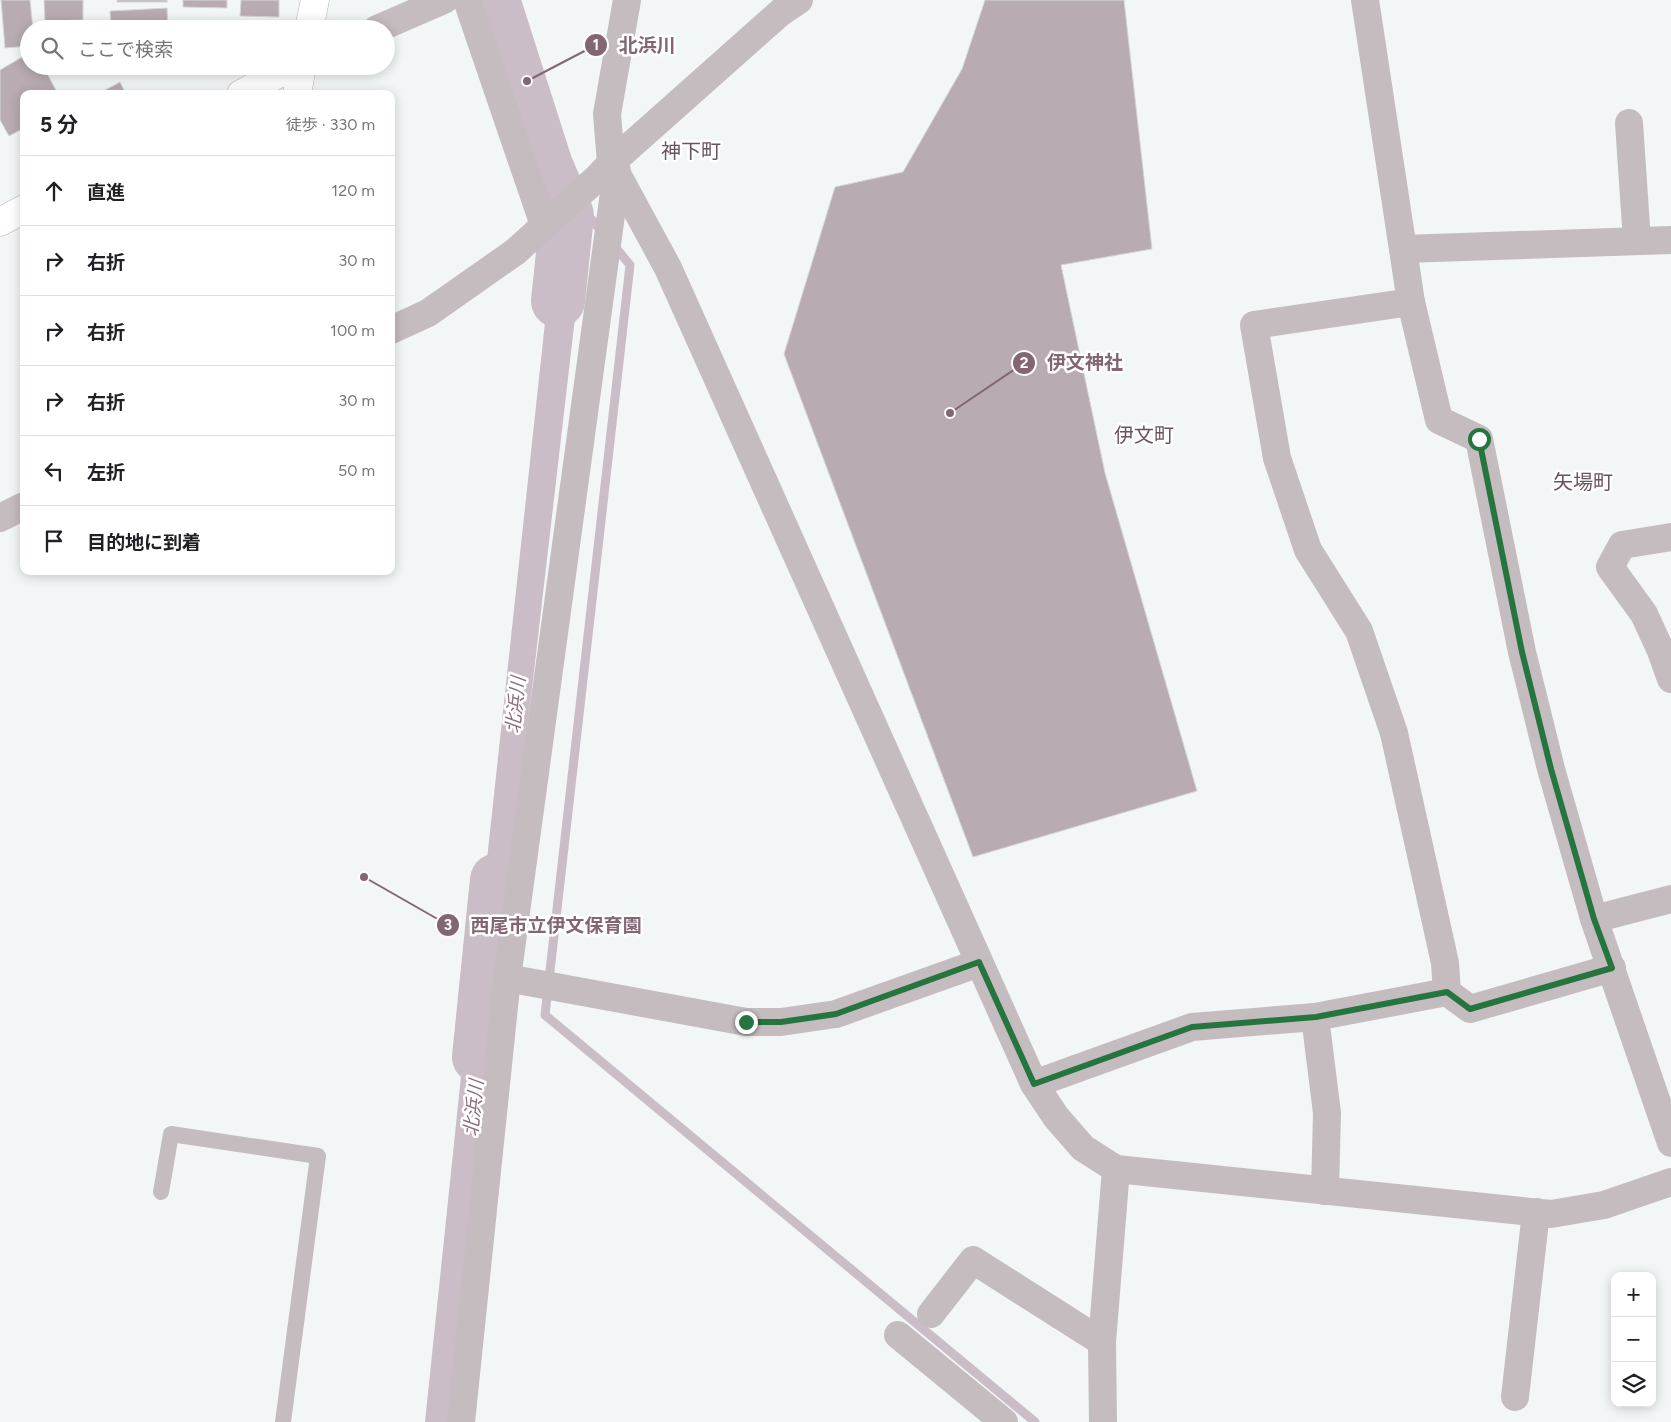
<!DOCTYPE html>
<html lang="ja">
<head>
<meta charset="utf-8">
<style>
	:root { --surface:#fff; --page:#f2f2f2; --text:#202124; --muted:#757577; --line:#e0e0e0 }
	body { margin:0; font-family:Figtree,"Noto Sans JP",sans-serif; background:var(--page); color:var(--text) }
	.controls { position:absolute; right:15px; bottom:15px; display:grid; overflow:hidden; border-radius:10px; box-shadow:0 2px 12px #0003 }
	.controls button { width:45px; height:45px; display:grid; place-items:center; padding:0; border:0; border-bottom:1px solid var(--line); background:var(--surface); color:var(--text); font:25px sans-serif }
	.stop { position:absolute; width:15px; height:15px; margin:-11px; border:4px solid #26753e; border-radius:50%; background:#fff }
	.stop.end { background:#26753e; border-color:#fff; box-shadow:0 1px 5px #0008 }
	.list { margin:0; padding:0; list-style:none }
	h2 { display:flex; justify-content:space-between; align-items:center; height:65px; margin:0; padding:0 20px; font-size:21px }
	h2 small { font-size:16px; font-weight:400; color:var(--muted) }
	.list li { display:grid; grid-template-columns:32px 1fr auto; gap:15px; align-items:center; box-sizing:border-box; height:70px; padding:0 20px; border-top:1px solid var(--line) }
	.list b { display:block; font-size:19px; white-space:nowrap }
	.list em { font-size:16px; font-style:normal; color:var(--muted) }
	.icon { flex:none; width:28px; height:28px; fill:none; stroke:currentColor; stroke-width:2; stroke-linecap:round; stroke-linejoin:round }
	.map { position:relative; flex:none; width:1671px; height:1422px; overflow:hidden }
	.search { position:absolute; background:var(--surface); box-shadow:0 2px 12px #0003; left:20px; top:20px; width:375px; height:55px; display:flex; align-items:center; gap:12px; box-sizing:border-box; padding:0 18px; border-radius:28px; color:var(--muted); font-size:19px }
	.panel { position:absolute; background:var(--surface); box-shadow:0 2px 12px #0003; left:20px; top:90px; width:375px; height:485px; border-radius:10px }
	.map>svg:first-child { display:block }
	.water { fill:#cbbdc8 }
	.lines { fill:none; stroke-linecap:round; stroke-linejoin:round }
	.stream { stroke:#cbbdc8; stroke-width:9 }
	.river { stroke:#cbbdc8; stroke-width:54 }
	.building { fill:#b8acb2; stroke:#d5d7d7 }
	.secondary-casing { stroke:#bbb1b6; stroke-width:29 }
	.lane { stroke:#c5bcc0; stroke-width:16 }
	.street { stroke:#c5bcc0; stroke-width:28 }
	.secondary { stroke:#fff; stroke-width:28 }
	.route { stroke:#26753e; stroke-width:6 }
	.labels { text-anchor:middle; stroke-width:5; stroke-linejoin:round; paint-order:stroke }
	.water-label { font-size:19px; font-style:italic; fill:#8d6c82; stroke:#fff }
	.quarter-label { font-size:20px; fill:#68545e; stroke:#fff }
	.leader { fill:none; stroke:#836674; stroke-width:2 }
	.callout-dot { fill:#836674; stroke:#fff; stroke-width:2 }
	.mark-label { font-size:15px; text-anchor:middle; font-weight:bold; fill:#fff }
	.callout-label { font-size:19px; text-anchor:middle; font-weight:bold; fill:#836674; stroke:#fff; stroke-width:5; stroke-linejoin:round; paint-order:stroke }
</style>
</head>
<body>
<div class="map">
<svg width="1671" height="1422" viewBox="0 0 1671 1422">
	<rect width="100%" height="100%" fill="#f3f6f6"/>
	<g class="water">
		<polygon points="484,0 515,0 567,162 547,180"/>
		<polygon points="586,223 501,956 477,952 555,230"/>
		<polygon points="471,980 499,986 450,1422 425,1422"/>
	</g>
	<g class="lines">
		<g class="stream">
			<polyline points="546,166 603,233"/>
			<polyline points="612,243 630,265 545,1015 1035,1422"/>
		</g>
		<g class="river">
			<polyline points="493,0 546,166 567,215 558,301"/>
			<polyline points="479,1057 497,880"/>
		</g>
	</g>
	<g class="building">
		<polygon points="1,0 30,0 33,29 29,29 29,46 5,48"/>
		<polygon points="44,0 83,0 83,20 45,21"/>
		<rect x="117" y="0" width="50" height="2"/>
		<polygon points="183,0 227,0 227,8 183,7"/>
		<polygon points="241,0 279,0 279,17 240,16"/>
		<polygon points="985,0 1124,0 1152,249 1061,265 1105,473 1197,791 973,857 784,354 835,187 903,172 962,69"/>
		<polygon points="167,8 168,29 111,29 110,11"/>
		<polygon points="236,26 270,29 236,29"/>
		<polygon points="29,53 29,66 43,66 58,94 24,94 24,128 9,136 0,120 0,70"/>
		<polygon points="116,66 163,66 163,72 116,74"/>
		<polygon points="120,82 126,94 98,94"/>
	</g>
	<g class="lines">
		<g class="secondary-casing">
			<g id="secondary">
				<polyline points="309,29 315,0"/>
				<polyline points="241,94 293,66"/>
				<polyline points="297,94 302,66"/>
				<polyline points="0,222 24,209"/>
			</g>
		</g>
		<polyline class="lane" points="161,1192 171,1134 318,1156 283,1422"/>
		<g class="street">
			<polyline points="467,0 544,225 537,232"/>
			<polyline points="627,0 607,114 611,163 668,268 1034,1084 1056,1117 1083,1148 1116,1169 1551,1214 1604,1205 1671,1182"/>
			<polyline points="1365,0 1411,302 1439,420 1479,439 1522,652 1551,769 1594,919 1671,1143"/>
			<polyline points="377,29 444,0"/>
			<polyline points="1629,123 1637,241"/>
			<polyline points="1403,249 1671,240"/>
			<polyline points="391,330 428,313 515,252 596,179 611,163 781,12 799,0"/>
			<polyline points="0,518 24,506"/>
			<polyline points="1671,537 1622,545 1610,567 1644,614 1661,651 1671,679"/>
			<polyline points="1594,919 1671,899"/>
			<polyline points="507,978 746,1022 781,1022 836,1014 979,963"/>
			<polyline points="1447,992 1470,1009 1612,968"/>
			<polyline points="1034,1084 1192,1027 1315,1017"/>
			<polyline points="1325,1191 1327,1113 1315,1017 1447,992 1445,963 1394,733 1359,631 1308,550 1277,458 1254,325 1411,302"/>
			<polyline points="931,1314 973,1260 1102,1342"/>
			<polyline points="898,1335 1004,1422"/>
			<polyline points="1515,1397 1536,1212"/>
			<polyline points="461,1422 507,978 617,171"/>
			<polyline points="1103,1422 1102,1342 1116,1169"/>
		</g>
		<use href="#secondary" class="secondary"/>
	</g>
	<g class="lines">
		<polyline class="route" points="746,1022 781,1022 836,1014 979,962 1034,1084 1192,1027 1316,1017 1447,992 1470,1009 1612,968 1594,919 1551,769 1522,652 1479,439"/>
	</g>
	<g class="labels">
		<g class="water-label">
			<text transform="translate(515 705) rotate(-84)" y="7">北浜川</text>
			<text transform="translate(473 1108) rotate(-84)" y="7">北浜川</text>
		</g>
		<g class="quarter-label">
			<text x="691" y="158">神下町</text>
			<text x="1144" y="442">伊文町</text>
			<text x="1583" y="489">矢場町</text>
		</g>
	</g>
	<path class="leader" d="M527 81L596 45M950 413L1024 363M364 877L448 925"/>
	<g class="callout-dot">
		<circle cx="527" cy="81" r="5"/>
		<circle cx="950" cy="413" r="5"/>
		<circle cx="364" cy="877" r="5"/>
		<circle cx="596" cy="45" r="12"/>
		<circle cx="1024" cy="363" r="12"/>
		<circle cx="448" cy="925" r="12"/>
	</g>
	<g class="mark-label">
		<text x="596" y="50">1</text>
		<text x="1024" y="368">2</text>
		<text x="448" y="930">3</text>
	</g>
	<g class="callout-label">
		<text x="647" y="52">北浜川</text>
		<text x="1085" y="369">伊文神社</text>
		<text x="556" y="932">西尾市立伊文保育園</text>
	</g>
</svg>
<div class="controls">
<button>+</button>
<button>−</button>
<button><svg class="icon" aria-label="layers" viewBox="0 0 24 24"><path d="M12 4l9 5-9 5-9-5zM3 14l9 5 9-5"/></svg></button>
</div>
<div class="stop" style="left:1479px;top:439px"></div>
<div class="stop end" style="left:746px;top:1022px"></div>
<div class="search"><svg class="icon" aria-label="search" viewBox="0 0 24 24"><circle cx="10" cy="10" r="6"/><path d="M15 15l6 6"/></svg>ここで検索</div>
<section class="panel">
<h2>5 分<small>徒歩 · 330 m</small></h2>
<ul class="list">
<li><svg class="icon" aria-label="ahead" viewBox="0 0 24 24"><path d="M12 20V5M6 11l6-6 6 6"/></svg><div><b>直進</b></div><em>120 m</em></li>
<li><svg class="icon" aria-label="right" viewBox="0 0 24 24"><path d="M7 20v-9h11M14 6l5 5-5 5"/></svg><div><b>右折</b></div><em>30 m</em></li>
<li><svg class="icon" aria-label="right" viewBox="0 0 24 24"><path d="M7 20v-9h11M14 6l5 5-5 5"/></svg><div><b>右折</b></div><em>100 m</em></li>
<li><svg class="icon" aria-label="right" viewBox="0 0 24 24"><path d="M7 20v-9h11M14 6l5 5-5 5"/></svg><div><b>右折</b></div><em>30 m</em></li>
<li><svg class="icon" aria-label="left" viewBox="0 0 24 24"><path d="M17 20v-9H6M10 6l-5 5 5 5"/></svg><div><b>左折</b></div><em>50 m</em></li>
<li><svg class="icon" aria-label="arrive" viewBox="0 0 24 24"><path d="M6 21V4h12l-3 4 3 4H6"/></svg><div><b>目的地に到着</b></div></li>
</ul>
</section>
</div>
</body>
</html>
